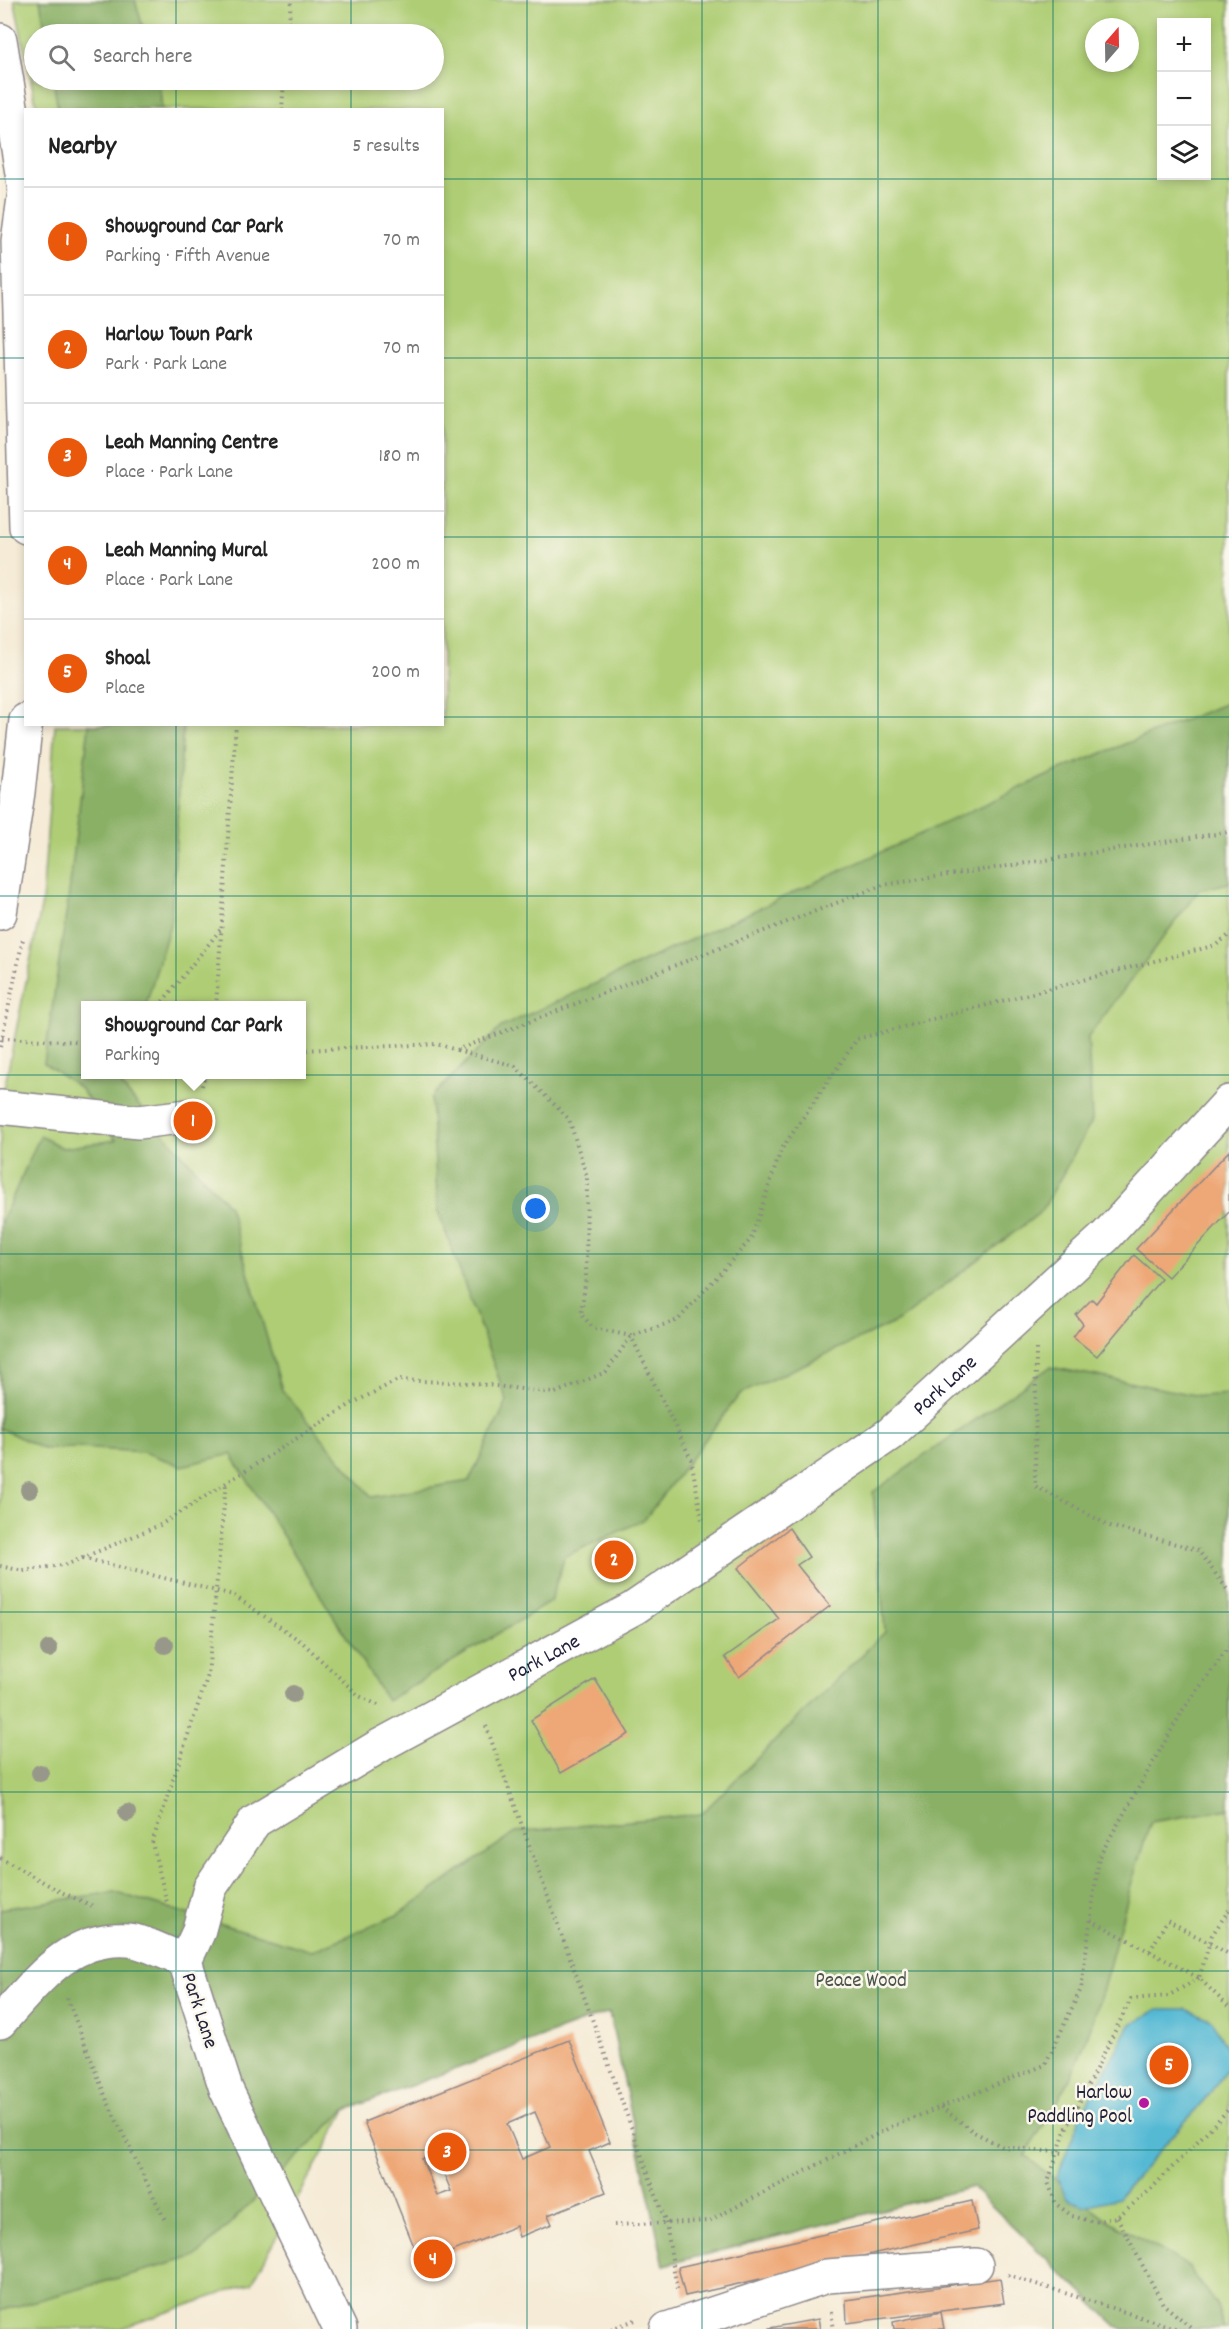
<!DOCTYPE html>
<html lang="en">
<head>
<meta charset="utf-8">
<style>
	:root { --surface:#fff; --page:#f2f2f2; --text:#222; --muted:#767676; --line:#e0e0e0; --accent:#ea580c }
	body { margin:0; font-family:Dekko,sans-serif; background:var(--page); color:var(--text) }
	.controls { position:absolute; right:18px; top:18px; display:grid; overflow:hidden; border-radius:0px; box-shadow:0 3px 9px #0003 }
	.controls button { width:54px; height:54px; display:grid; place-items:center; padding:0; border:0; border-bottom:2px solid var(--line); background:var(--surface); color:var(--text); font:30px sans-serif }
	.compass { position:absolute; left:1085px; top:18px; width:54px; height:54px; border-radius:50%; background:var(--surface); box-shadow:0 3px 9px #0003; rotate:20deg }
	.you { position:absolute; left:536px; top:1209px; width:21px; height:21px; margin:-15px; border:4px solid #fff; border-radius:50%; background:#1a73e8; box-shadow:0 0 0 9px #1a73e833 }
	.badge { display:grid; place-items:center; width:39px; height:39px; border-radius:50%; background:var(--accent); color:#fff; font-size:20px; font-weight:700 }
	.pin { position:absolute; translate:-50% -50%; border:3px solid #fff; box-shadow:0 2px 6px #0006 }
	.popup { position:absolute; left:81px; top:1001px; width:225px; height:78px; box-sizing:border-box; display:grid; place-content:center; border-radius:0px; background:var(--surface); filter:drop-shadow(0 2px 4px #0005); font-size:20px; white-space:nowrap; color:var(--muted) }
	.popup b { font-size:22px; color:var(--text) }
	.popup::after { content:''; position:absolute; left:50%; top:100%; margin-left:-12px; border:12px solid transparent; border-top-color:var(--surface) }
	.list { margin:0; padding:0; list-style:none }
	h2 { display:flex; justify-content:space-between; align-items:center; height:78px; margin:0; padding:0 24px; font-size:26px }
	h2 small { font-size:20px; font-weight:400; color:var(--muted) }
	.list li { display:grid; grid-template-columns:39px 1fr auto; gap:18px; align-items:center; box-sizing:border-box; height:108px; padding:0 24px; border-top:2px solid var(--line) }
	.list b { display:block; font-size:22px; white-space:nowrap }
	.list p { margin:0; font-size:20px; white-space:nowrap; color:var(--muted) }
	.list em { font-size:20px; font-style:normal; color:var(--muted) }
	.icon { flex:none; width:33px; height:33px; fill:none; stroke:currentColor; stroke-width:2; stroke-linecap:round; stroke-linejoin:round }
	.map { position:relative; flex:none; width:1229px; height:2329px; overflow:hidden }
	.search { position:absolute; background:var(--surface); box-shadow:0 3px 9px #0003; left:24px; top:24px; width:420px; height:66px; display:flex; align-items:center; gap:15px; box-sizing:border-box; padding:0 21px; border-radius:33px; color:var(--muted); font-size:22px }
	.panel { position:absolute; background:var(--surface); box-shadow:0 3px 9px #0003; left:24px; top:108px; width:420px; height:618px; border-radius:0px }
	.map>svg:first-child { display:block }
	.green { fill:#aecd74; stroke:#687858; stroke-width:1.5; fill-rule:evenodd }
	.forest { fill:#8ab066; stroke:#566950; stroke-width:1.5 }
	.water { fill:#55b9d4; stroke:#3c6e88; stroke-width:1.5 }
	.building { fill:#eea776; fill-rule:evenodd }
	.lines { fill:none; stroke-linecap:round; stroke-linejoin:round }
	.minor-casing { stroke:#8c8688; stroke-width:36 }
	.major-casing { stroke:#8c8688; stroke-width:36 }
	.path { stroke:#8c8688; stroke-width:4; stroke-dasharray:1.5 4.5; stroke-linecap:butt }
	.minor { stroke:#fff; stroke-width:33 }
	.major { stroke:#fff; stroke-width:33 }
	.tree { fill:#98988a }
	.grid { fill:none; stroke:#0f766e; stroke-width:1.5; stroke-opacity:0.55 }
	.poi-dot { fill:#b5179e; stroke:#fbf7ec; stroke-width:2 }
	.labels { text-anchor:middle; stroke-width:5; stroke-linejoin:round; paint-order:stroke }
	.street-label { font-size:21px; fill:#22223b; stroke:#fbf7ec }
	.park-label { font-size:21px; fill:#4c554c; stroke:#fbf7ec }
	.poi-label { font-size:21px; fill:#22223b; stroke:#fbf7ec; text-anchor:end }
</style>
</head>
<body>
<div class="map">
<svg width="1229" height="2329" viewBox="0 0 1229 2329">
	<rect width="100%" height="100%" fill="#fbf7ec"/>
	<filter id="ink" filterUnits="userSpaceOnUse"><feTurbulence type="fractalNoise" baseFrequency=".0167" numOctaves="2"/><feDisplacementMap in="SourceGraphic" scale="12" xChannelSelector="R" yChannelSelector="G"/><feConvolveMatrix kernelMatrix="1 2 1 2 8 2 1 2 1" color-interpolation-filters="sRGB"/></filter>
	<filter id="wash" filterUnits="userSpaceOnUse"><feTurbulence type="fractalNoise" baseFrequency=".008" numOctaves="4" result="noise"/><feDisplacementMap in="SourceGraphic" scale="24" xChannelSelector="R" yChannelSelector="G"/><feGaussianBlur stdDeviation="1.35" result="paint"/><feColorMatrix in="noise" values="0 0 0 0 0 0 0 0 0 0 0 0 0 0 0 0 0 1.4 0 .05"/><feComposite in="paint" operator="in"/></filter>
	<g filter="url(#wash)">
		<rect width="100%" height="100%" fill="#f5ebd6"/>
		<path class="green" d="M14,0h1215v2329h-105l-7,-3 -145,-139 -308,78 -55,-253 -263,98 -94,173 -133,46h-119v-1220l42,-206 13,-178 387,-1v-614l-405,-1zM1162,22h44v154h-44zM1094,27h36v36h-36zM34,34h400v46h-400zM85,1006h216v68h-216z"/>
		<g class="forest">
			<polygon points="40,0 135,0 145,34 46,34"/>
			<polygon points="53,80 159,80 162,109 58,109"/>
			<polygon points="1229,702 1229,883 1199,890 1088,1037 1092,1121 1042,1211 898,1321 740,1394 644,1520 565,1556 550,1602 387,1701 231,1454 182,1466 143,1452 79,1448 43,1449 0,1428 0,1225 40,1136 63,1148 116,1140 81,1089 44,1063 68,901 89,725 183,725 171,921 146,1005 85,1006 85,1074 125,1075 122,1087 229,1206 282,1390 372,1497 469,1481 507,1401 438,1211 431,1098 501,1027 1053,773"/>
			<path d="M1050,1367l150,29 29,-2v415l-78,13c-30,82 -42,170 -78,250 -13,29 -32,56 -48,84l83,64 80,46 29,40 7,23h-100l-7,-3 -145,-139 -308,78 -55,-253 -264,98 -148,146 -197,55v-402l114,-17 198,59 85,-36 119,-83 185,-18 184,-182 -12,-140z"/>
		</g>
		<polygon class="water" points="1158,2009 1186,2009 1211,2019 1229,2051 1227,2068 1210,2093 1118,2198 1085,2206 1067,2199 1057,2177 1082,2113 1130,2025"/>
		<g id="blocks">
			<g class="building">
				<polygon points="1229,1151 1229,1212 1168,1277 1136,1249"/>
				<polygon points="1134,1255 1161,1279 1097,1356 1073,1337 1083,1324 1076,1315 1092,1299 1096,1303"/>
				<polygon points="789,1528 809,1557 797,1565 830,1606 739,1677 725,1657 779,1619 738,1568"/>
				<polygon points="595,1679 629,1734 561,1773 531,1720"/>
				<path d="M569,2040l41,102 -21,9 17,41 -58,23 4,9 -33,13 -3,-11 -95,38 -57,-142zM535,2112l15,35 -28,12 -15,-35zM436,2154l15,37 -14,5 -15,-37z"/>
				<polygon points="972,2201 978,2230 685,2296 678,2267"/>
				<polygon points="1000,2278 1004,2303 847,2323 846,2300"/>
				<polygon points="941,2312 944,2329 894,2329 893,2322"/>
				<polygon points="818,2319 820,2329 769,2329 769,2328"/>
			</g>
		</g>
	</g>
	<g filter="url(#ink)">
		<use href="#blocks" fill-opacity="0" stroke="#8c8688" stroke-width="1.5"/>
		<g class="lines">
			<g class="minor-casing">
				<g id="minor">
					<polyline points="0,1107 139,1122 188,1116"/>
					<path d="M0,2022c37,-40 67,-86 128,-82 15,1 42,15 57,21"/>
					<path id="s1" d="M340,2329l-114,-240 -41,-128 13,-28 12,-45 45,-67 126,-76 253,-137 256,-174 216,-198 123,-134"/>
					<polyline points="667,2329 827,2276 976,2265"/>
				</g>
			</g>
			<g class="major-casing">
				<g id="major">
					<polyline points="0,40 25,191 18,241 26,527"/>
					<polyline points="0,913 18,792 26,720"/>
				</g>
			</g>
			<g class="path">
				<polyline points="288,34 291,0"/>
				<polyline points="282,110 284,80"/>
				<polyline points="159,1006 220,930"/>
				<polyline points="216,1006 236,724"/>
				<polyline points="2,1038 85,1042"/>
				<polyline points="0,1047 23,939"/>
				<polyline points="301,1050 437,1044 456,1050 883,885 1229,832"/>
				<polyline points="457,1050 515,1066 569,1119 587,1177 586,1277 581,1314 593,1328 631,1336 691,1459 702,1520"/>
				<polyline points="202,1086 205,1074"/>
				<polyline points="1036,1349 1035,1486 1110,1526 1198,1550 1229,1592"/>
				<polyline points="83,1558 233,1595 302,1642 359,1696 380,1706"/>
				<polyline points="0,1566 23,1571 68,1564 160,1525 351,1404 398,1380 470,1383 555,1393 606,1372 631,1336 678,1320 751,1239 781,1150 857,1039 1216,945 1229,935"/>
				<polyline points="486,1726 666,2223 677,2289"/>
				<polyline points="0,1858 61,1892 95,1907"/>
				<polyline points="168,1907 152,1843 208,1675 226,1483"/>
				<polyline points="1229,1910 1212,1935 1199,1978 1229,2007"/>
				<polyline points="1091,1920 1199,1978"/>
				<polyline points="1150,1951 1167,1920 1229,1954"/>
				<polyline points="1199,1978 1168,1996 1131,1999 1065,2131 1048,2182 1056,2204 1072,2216 1095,2222 1117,2217 1149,2191 1229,2109"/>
				<polyline points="67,1998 108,2103 166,2222"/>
				<polyline points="941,2107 974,2132 1003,2147 1066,2153"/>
				<polyline points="1117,2217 1163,2304 1193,2329"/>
				<polyline points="614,2225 709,2221 891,2127 1045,2065 1081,1989 1099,1857 1183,1710 1229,1647"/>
				<polyline points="1008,2275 1178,2329"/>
				<polyline points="831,2312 834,2329"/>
				<polyline points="611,2329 635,2320"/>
			</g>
			<use href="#minor" class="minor"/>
			<use href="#major" class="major"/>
		</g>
		<g class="tree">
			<circle cx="29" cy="1490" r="9"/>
			<circle cx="165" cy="1645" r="9"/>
			<circle cx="49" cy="1649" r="9"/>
			<circle cx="293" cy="1694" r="9"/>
			<circle cx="40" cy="1773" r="9"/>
			<circle cx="127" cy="1813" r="9"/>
		</g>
	</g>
	<path class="grid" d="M176,0v34M351,0v34M527,0v2329M702,0v2329M878,0v2329M1053,0v2329M176,80v30M351,80v30M0,179h26M442,179h787M0,358h26M442,358h787M0,537h26M442,537h787M0,717h26M442,717h787M176,724v1605M351,724v1605M0,896h1229M0,1075h1229M0,1254h1229M0,1433h1229M0,1612h1229M0,1792h1229M0,1971h1229M0,2150h1229"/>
	<circle class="poi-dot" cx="1144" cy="2103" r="6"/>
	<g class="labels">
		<g class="street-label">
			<text dy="7" stroke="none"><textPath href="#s1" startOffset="1376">Park Lane</textPath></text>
			<text dy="7" stroke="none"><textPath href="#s1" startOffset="890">Park Lane</textPath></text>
			<text transform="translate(201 2010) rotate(72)" y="7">Park Lane</text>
		</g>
		<g class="park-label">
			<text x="861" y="1986">Peace Wood</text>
		</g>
		<g class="poi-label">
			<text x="1132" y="2098">Harlow<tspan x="1132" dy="24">Paddling Pool</tspan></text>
		</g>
	</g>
</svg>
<div class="controls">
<button>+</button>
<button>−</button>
<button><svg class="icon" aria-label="layers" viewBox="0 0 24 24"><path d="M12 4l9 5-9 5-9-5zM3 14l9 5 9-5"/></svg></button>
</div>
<svg class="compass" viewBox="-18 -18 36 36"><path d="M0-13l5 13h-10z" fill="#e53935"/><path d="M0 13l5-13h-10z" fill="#767676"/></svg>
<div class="you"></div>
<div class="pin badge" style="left:193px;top:1121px">1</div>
<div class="popup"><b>Showground Car Park</b>Parking</div>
<div class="pin badge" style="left:614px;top:1560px">2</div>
<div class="pin badge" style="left:447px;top:2152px">3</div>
<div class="pin badge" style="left:433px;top:2259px">4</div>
<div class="pin badge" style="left:1169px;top:2065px">5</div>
<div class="search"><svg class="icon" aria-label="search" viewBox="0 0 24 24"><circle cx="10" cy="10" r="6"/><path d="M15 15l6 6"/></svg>Search here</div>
<section class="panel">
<h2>Nearby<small>5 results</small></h2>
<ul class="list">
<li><span class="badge">1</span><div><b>Showground Car Park</b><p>Parking · Fifth Avenue</p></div><em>70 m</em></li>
<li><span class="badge">2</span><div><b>Harlow Town Park</b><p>Park · Park Lane</p></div><em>70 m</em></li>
<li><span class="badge">3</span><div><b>Leah Manning Centre</b><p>Place · Park Lane</p></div><em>180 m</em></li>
<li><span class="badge">4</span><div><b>Leah Manning Mural</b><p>Place · Park Lane</p></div><em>200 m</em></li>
<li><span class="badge">5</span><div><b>Shoal</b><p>Place</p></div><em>200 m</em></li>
</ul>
</section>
</div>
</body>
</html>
